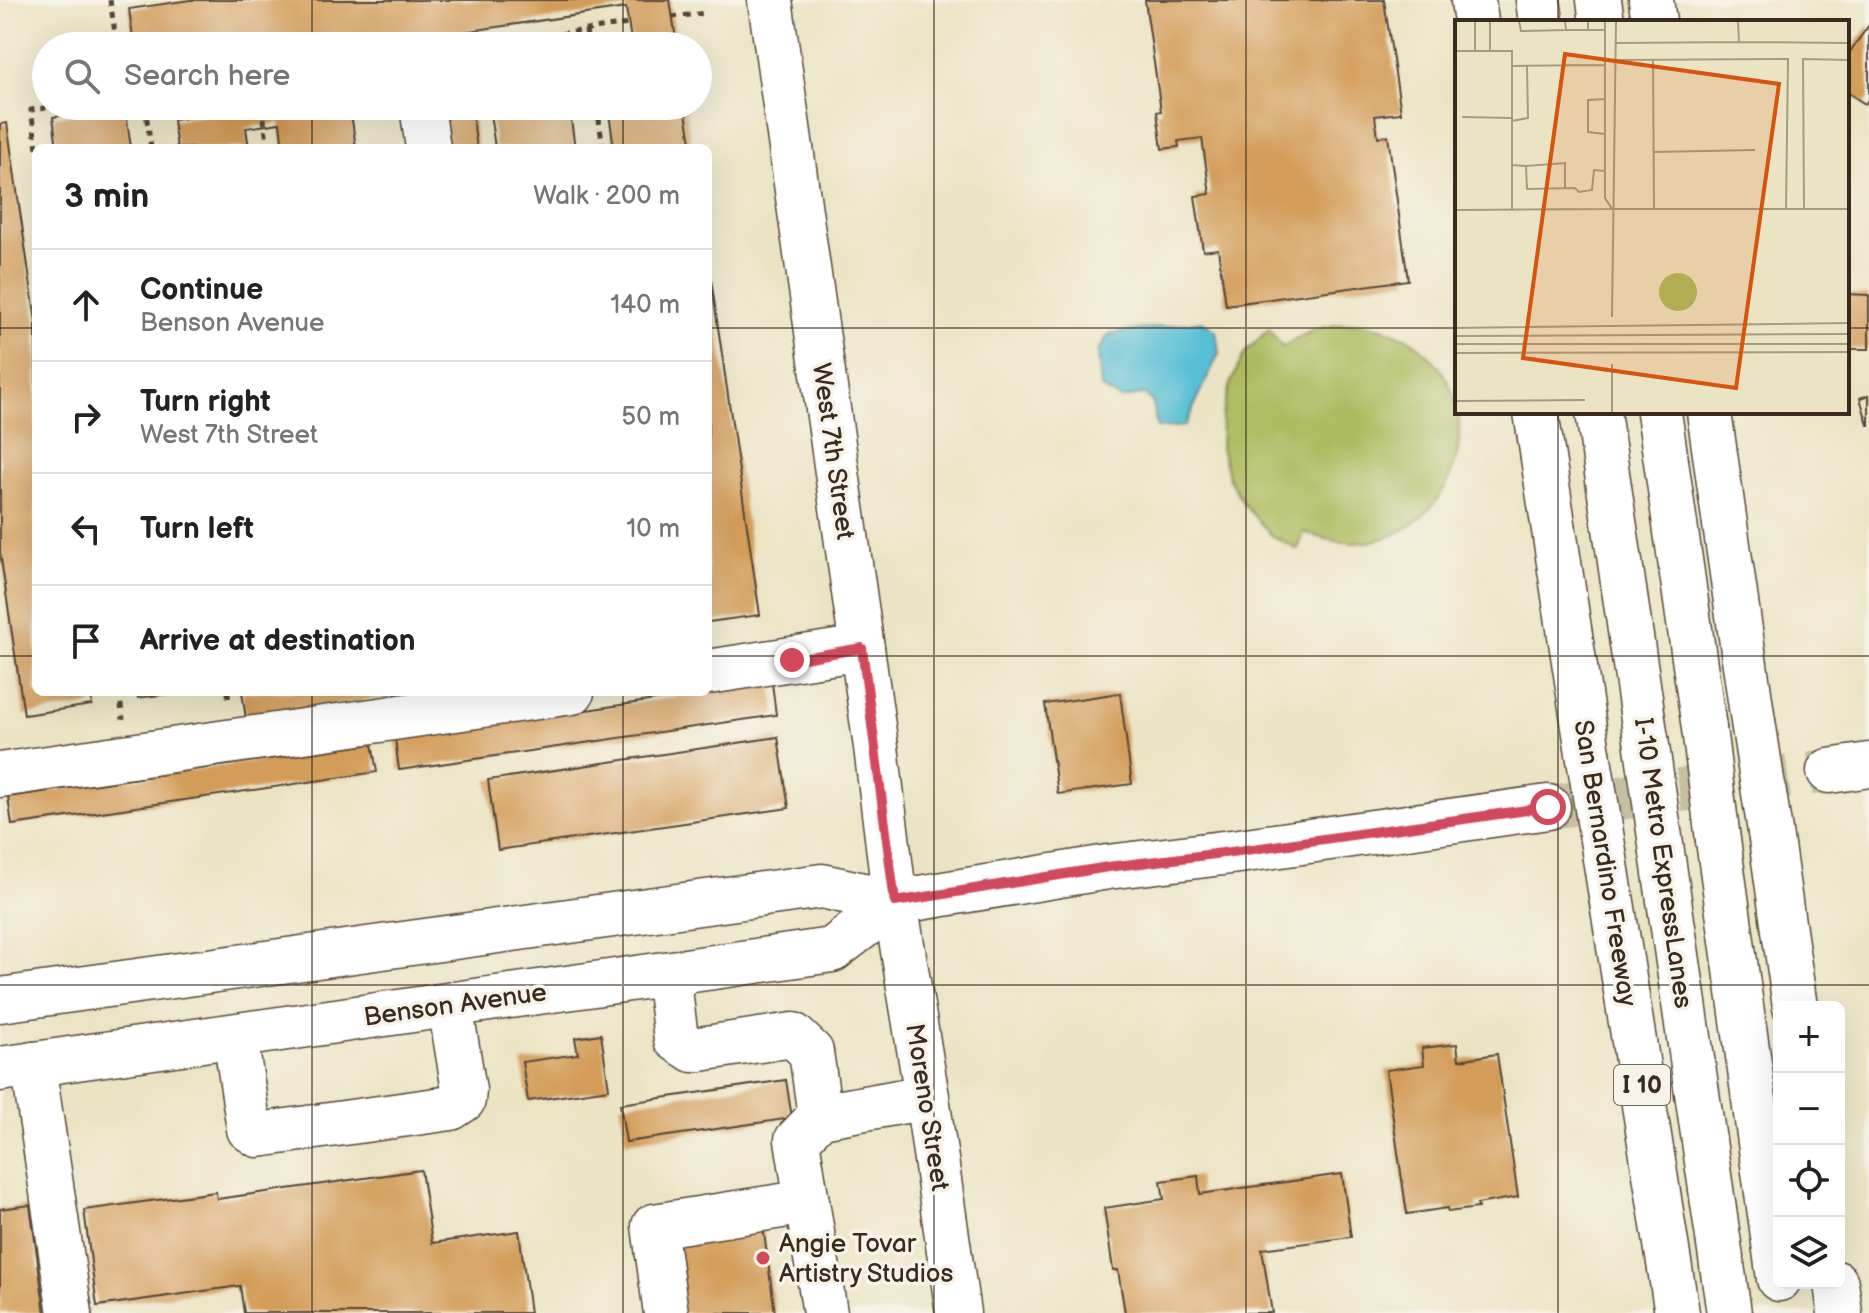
<!DOCTYPE html>
<html lang="en">
<head>
<meta charset="utf-8">
<style>
	:root { --surface:#fff; --page:#f6f6f6; --text:#222; --muted:#767676; --line:#e0e0e0 }
	body { margin:0; font-family:"Balsamiq Sans",sans-serif; background:var(--page); color:var(--text) }
	.controls { position:absolute; right:24px; bottom:24px; display:grid; overflow:hidden; border-radius:12px; box-shadow:0 8px 32px #0002 }
	.controls button { width:72px; height:72px; display:grid; place-items:center; padding:0; border:0; border-bottom:2px solid var(--line); background:var(--surface); color:var(--text); font:40px sans-serif }
	.stop { position:absolute; width:24px; height:24px; margin:-18px; border:6px solid #d1495b; border-radius:50%; background:#fff }
	.stop.end { background:#d1495b; border-color:#fff; box-shadow:0 2px 8px #0008 }
	.list { margin:0; padding:0; list-style:none }
	h2 { display:flex; justify-content:space-between; align-items:center; height:104px; margin:0; padding:0 32px; font-size:34px }
	h2 small { font-size:26px; font-weight:400; color:var(--muted) }
	.list li { display:grid; grid-template-columns:52px 1fr auto; gap:24px; align-items:center; box-sizing:border-box; height:112px; padding:0 32px; border-top:2px solid var(--line) }
	.list b { display:block; font-size:30px; white-space:nowrap }
	.list p { margin:0; font-size:26px; white-space:nowrap; color:var(--muted) }
	.list em { font-size:26px; font-style:normal; color:var(--muted) }
	.icon { flex:none; width:44px; height:44px; fill:none; stroke:currentColor; stroke-width:2; stroke-linecap:round; stroke-linejoin:round }
	.map { position:relative; flex:none; width:1869px; height:1313px; overflow:hidden }
	.search { position:absolute; background:var(--surface); box-shadow:0 8px 32px #0002; left:32px; top:32px; width:680px; height:88px; display:flex; align-items:center; gap:20px; box-sizing:border-box; padding:0 28px; border-radius:44px; color:var(--muted); font-size:30px }
	.panel { position:absolute; background:var(--surface); box-shadow:0 8px 32px #0002; left:32px; top:144px; width:680px; height:552px; border-radius:12px }
	.map>svg:first-child { display:block }
	.pitch { fill:#acbb5e; stroke:#74723e; stroke-width:2 }
	.water { fill:#58bfd6; stroke:#4a747a; stroke-width:2 }
	.building { fill:#d39c59 }
	.lines { fill:none; stroke-linecap:round; stroke-linejoin:round }
	.major-tunnel { stroke:#c8bfa3; stroke-width:44; stroke-dasharray:44 22; stroke-linecap:butt }
	.minor-casing { stroke:#554637; stroke-width:47 }
	.major-casing { stroke:#554637; stroke-width:47 }
	.highway-casing { stroke:#554637; stroke-width:47 }
	.path { stroke:#554637; stroke-width:5; stroke-dasharray:6 6; stroke-linecap:butt }
	.minor { stroke:#fff; stroke-width:44 }
	.major { stroke:#fff; stroke-width:44 }
	.highway { stroke:#fff; stroke-width:44 }
	.highway-bridge-casing { stroke:#554637; stroke-width:47; stroke-linecap:butt }
	.highway-bridge { stroke:#fff; stroke-width:44 }
	.route { stroke:#d1495b; stroke-width:10 }
	.grid { fill:none; stroke:#3b2a1e; stroke-width:2; stroke-opacity:0.55 }
	.poi-dot { fill:#d1495b; stroke:#f7f3e8; stroke-width:3 }
	.labels { text-anchor:middle; stroke-width:7; stroke-linejoin:round; paint-order:stroke }
	.shield { fill:#f7f3e8; stroke:#73665b; stroke-width:2 }
	.shield-label { font-size:24px; font-weight:bold; fill:#3b2a1e }
	.street-label { font-size:26px; fill:#3b2a1e; stroke:#f7f3e8 }
	.poi-label { font-size:26px; fill:#3b2a1e; stroke:#f7f3e8; text-anchor:start }
	.inset-road { fill:none; stroke:#a59a82; stroke-width:2 }
	.view { fill:#d7540e; fill-opacity:0.15; stroke:#d7540e; stroke-width:4 }
	.inset-edge { fill:none; stroke:#3b2a1e; stroke-width:4 }
</style>
</head>
<body>
<div class="map">
<svg width="1869" height="1313" viewBox="0 0 1869 1313">
	<rect width="100%" height="100%" fill="#f7f3e8"/>
	<filter id="ink" filterUnits="userSpaceOnUse"><feTurbulence type="fractalNoise" baseFrequency=".0125" numOctaves="2"/><feDisplacementMap in="SourceGraphic" scale="16" xChannelSelector="R" yChannelSelector="G"/><feConvolveMatrix kernelMatrix="1 2 1 2 8 2 1 2 1" color-interpolation-filters="sRGB"/></filter>
	<filter id="wash" filterUnits="userSpaceOnUse"><feTurbulence type="fractalNoise" baseFrequency=".006" numOctaves="4" result="noise"/><feDisplacementMap in="SourceGraphic" scale="32" xChannelSelector="R" yChannelSelector="G"/><feGaussianBlur stdDeviation="1.8" result="paint"/><feColorMatrix in="noise" values="0 0 0 0 0 0 0 0 0 0 0 0 0 0 0 0 0 1.4 0 .05"/><feComposite in="paint" operator="in"/></filter>
	<g filter="url(#wash)">
		<rect width="100%" height="100%" fill="#ebe4c4"/>
		<path class="pitch" d="M1358,323c18,3 36,7 52,17 87,56 52,196 -52,203 -19,1 -36,-5 -54,-11l-6,18 -27,-15 -26,-29 -16,-27 -8,-31 1,-32 8,-32 15,-32 24,-23 13,18c29,-18 41,-22 76,-24z"/>
		<polygon class="water" points="1202,321 1216,331 1219,353 1185,426 1157,428 1153,403 1145,394 1121,399 1101,388 1098,352 1109,334"/>
		<g id="blocks">
			<g class="building">
				<polygon points="190,0 670,0 677,46 632,46 626,8 367,46 134,46 129,9"/>
				<polygon points="1145,0 1384,0 1401,113 1375,116 1378,137 1388,136 1408,280 1226,305 1218,249 1203,251 1195,196 1210,194 1202,138 1178,141 1179,147 1162,149 1157,112 1161,111"/>
				<polygon points="1869,25 1869,98 1865,104 1847,92 1847,56"/>
				<polygon points="125,106 131,148 57,148 53,117"/>
				<polygon points="267,106 350,106 356,148 283,148 280,123 246,128 249,148 177,148 173,120"/>
				<polygon points="441,106 471,106 477,148 447,148"/>
				<polygon points="489,106 569,106 575,148 495,148"/>
				<polygon points="608,106 685,106 692,148 614,148"/>
				<polygon points="7,123 36,321 36,692 91,692 92,705 24,715 0,552 0,124"/>
				<polygon points="708,272 710,272 760,615 708,622"/>
				<polygon points="1847,294 1869,295 1869,349 1847,349"/>
				<polygon points="1869,395 1869,425 1868,425 1860,398"/>
				<polygon points="772,683 776,715 399,770 395,738"/>
				<polygon points="137,692 168,692 168,694 138,698"/>
				<polygon points="242,692 420,692 246,719"/>
				<polygon points="1120,693 1132,784 1058,794 1045,704"/>
				<polygon points="778,737 789,808 498,850 488,780"/>
				<polygon points="372,744 377,772 12,825 8,797"/>
				<polygon points="601,1034 609,1089 528,1101 522,1062 578,1054 575,1038"/>
				<polygon points="1457,1044 1459,1060 1497,1054 1518,1197 1477,1204 1478,1208 1448,1212 1447,1208 1407,1214 1386,1070 1424,1065 1422,1048"/>
				<polygon points="786,1080 792,1118 626,1142 620,1104"/>
				<polygon points="421,1170 432,1243 519,1231 530,1313 244,1313 240,1286 97,1306 84,1210 216,1192 217,1199"/>
				<polygon points="1342,1174 1351,1237 1262,1249 1272,1313 1125,1313 1118,1270 1113,1270 1104,1208 1164,1199 1161,1181 1198,1176 1200,1194"/>
				<polygon points="30,1205 45,1313 0,1313 0,1209"/>
				<polygon points="763,1226 775,1313 680,1313 670,1239"/>
			</g>
		</g>
	</g>
	<g filter="url(#ink)">
		<use href="#blocks" fill-opacity="0" stroke="#554637" stroke-width="2"/>
		<g class="lines">
			<polyline class="major-tunnel" points="1548,807 1829,771"/>
			<g class="minor-casing">
				<g id="minor">
					<polyline points="422,106 428,148"/>
					<polyline points="708,672 862,648"/>
					<polyline points="0,775 572,692"/>
					<polyline points="895,902 927,1097 958,1313"/>
					<polyline points="668,974 676,1039 693,1050 793,1035 811,1052 820,1116 797,1140 825,1313"/>
					<polyline points="235,1036 249,1129 258,1135 451,1108 463,1100 464,1090 450,1005"/>
					<polyline points="33,1064 70,1313"/>
					<polyline points="820,1116 927,1097"/>
					<polyline points="666,1313 654,1226 807,1202"/>
				</g>
			</g>
			<g class="major-casing">
				<g id="major">
					<polyline points="770,0 876,747 895,902"/>
					<polyline points="1829,771 1869,765"/>
					<polyline points="0,1000 822,886 895,902 1108,867 1239,851 1548,807"/>
					<polyline points="0,1069 832,950 895,902"/>
				</g>
			</g>
			<g class="highway-casing">
				<g id="highway">
					<polyline points="1473,0 1476,22"/>
					<polyline points="1538,0 1541,22"/>
					<polyline points="1599,0 1602,22"/>
					<polyline points="1651,0 1654,22"/>
					<polyline points="1536,412 1588,753"/>
					<polyline points="1598,412 1646,739"/>
					<polyline points="1659,412 1704,728"/>
					<polyline points="1709,412 1753,721"/>
					<polyline points="1770,832 1795,1007"/>
					<polyline points="1718,840 1779,1279"/>
					<polyline points="1662,852 1729,1313"/>
					<polyline points="1605,858 1677,1313"/>
					<polyline points="1836,1283 1840,1313"/>
				</g>
			</g>
			<g class="path">
				<polyline points="110,0 117,46"/>
				<polyline points="672,17 706,13"/>
				<polyline points="586,30 588,46"/>
				<polyline points="478,46 628,24"/>
				<polyline points="145,106 151,148"/>
				<polyline points="262,106 268,148"/>
				<polyline points="597,106 603,148"/>
				<polyline points="37,148 31,110 59,106"/>
				<polyline points="119,692 123,719"/>
				<polyline points="228,692 229,704"/>
			</g>
			<use href="#minor" class="minor"/>
			<use href="#major" class="major"/>
			<use href="#highway" class="highway"/>
			<g class="highway-bridge-casing">
				<g id="highway-bridge">
					<polyline points="1753,721 1770,832"/>
					<polyline points="1704,728 1718,840"/>
					<polyline points="1646,739 1662,852"/>
					<polyline points="1588,753 1605,858"/>
				</g>
			</g>
			<use href="#highway-bridge" class="highway-bridge"/>
		</g>
	</g>
	<g class="lines" filter="url(#ink)">
		<polyline class="route" points="792,660 862,648 895,902 1108,867 1239,851 1548,807"/>
	</g>
	<path class="grid" d="M312,0v46M623,0v46M934,0v1313M1246,0v1313M1558,0v22M312,106v42M623,106v42M0,328h36M708,328h749M1847,328h22M1558,412v901M0,656h36M708,656h1161M312,692v621M623,692v621M0,985h1869"/>
	<circle class="poi-dot" cx="763" cy="1258" r="8"/>
	<g class="labels">
		<rect class="shield" x="1614" y="1065" width="56" height="40" rx="6"/>
		<g class="shield-label">
			<text x="1642" y="1093">I 10</text>
		</g>
		<g class="street-label">
			<text transform="translate(834 451) rotate(82)" y="9">West 7th Street</text>
			<text transform="translate(1606 863) rotate(81)" y="9">San Bernardino Freeway</text>
			<text transform="translate(1664 863) rotate(82)" y="9">I-10 Metro ExpressLanes</text>
			<text transform="translate(455 1004) rotate(-8)" y="9">Benson Avenue</text>
			<text transform="translate(928 1107) rotate(81)" y="9">Moreno Street</text>
		</g>
		<g class="poi-label">
			<text x="779" y="1252">Angie Tovar<tspan x="779" dy="30">Artistry Studios</tspan></text>
		</g>
	</g>
	<g transform="translate(1455 20)">
		<rect width="394" height="394" fill="#ebe4c4"/>
		<path d="M204 272a19 19 0 1 1 38 0a19 19 0 1 1-38 0Z" fill="#acbb5e"/>
		<path class="inset-road" d="M20,1v30M35,1v30M64,1l2,10 45,-1M110,1l1,9h22M133,1v9h17M150,1v177l7,11M284,22l110,1M161,23l123,-1 -1,-21M0,31h57v159M161,40l172,-1 -2,150M198,40l1,150M57,46l93,-1M150,79l-17,1v32l17,2M7,97l50,1M57,101l16,-3 -1,-52M198,132l102,-2M57,145l14,1 1,23 48,-1 4,4 13,-2 2,-20 11,1M71,146l39,-3v25M157,189h237M349,189l-1,-150 46,1M0,190l157,-1M157,297l4,-296M0,308l394,-5M0,316l394,-2M0,324h394M0,333l394,-1M157,344v49M0,381l130,-1"/>
		<path class="view" d="M110,34l214,30 -43,304 -213,-30z"/>
		<rect width="394" height="394" class="inset-edge"/>
	</g>
</svg>
<div class="controls">
<button>+</button>
<button>−</button>
<button><svg class="icon" aria-label="locate" viewBox="0 0 24 24"><circle cx="12" cy="12" r="6"/><path d="M12 2v4M12 18v4M2 12h4M18 12h4"/></svg></button>
<button><svg class="icon" aria-label="layers" viewBox="0 0 24 24"><path d="M12 4l9 5-9 5-9-5zM3 14l9 5 9-5"/></svg></button>
</div>
<div class="stop" style="left:1548px;top:807px"></div>
<div class="stop end" style="left:792px;top:660px"></div>
<div class="search"><svg class="icon" aria-label="search" viewBox="0 0 24 24"><circle cx="10" cy="10" r="6"/><path d="M15 15l6 6"/></svg>Search here</div>
<section class="panel">
<h2>3 min<small>Walk · 200 m</small></h2>
<ul class="list">
<li><svg class="icon" aria-label="ahead" viewBox="0 0 24 24"><path d="M12 20V5M6 11l6-6 6 6"/></svg><div><b>Continue</b><p>Benson Avenue</p></div><em>140 m</em></li>
<li><svg class="icon" aria-label="right" viewBox="0 0 24 24"><path d="M7 20v-9h11M14 6l5 5-5 5"/></svg><div><b>Turn right</b><p>West 7th Street</p></div><em>50 m</em></li>
<li><svg class="icon" aria-label="left" viewBox="0 0 24 24"><path d="M17 20v-9H6M10 6l-5 5 5 5"/></svg><div><b>Turn left</b></div><em>10 m</em></li>
<li><svg class="icon" aria-label="arrive" viewBox="0 0 24 24"><path d="M6 21V4h12l-3 4 3 4H6"/></svg><div><b>Arrive at destination</b></div></li>
</ul>
</section>
</div>
</body>
</html>
